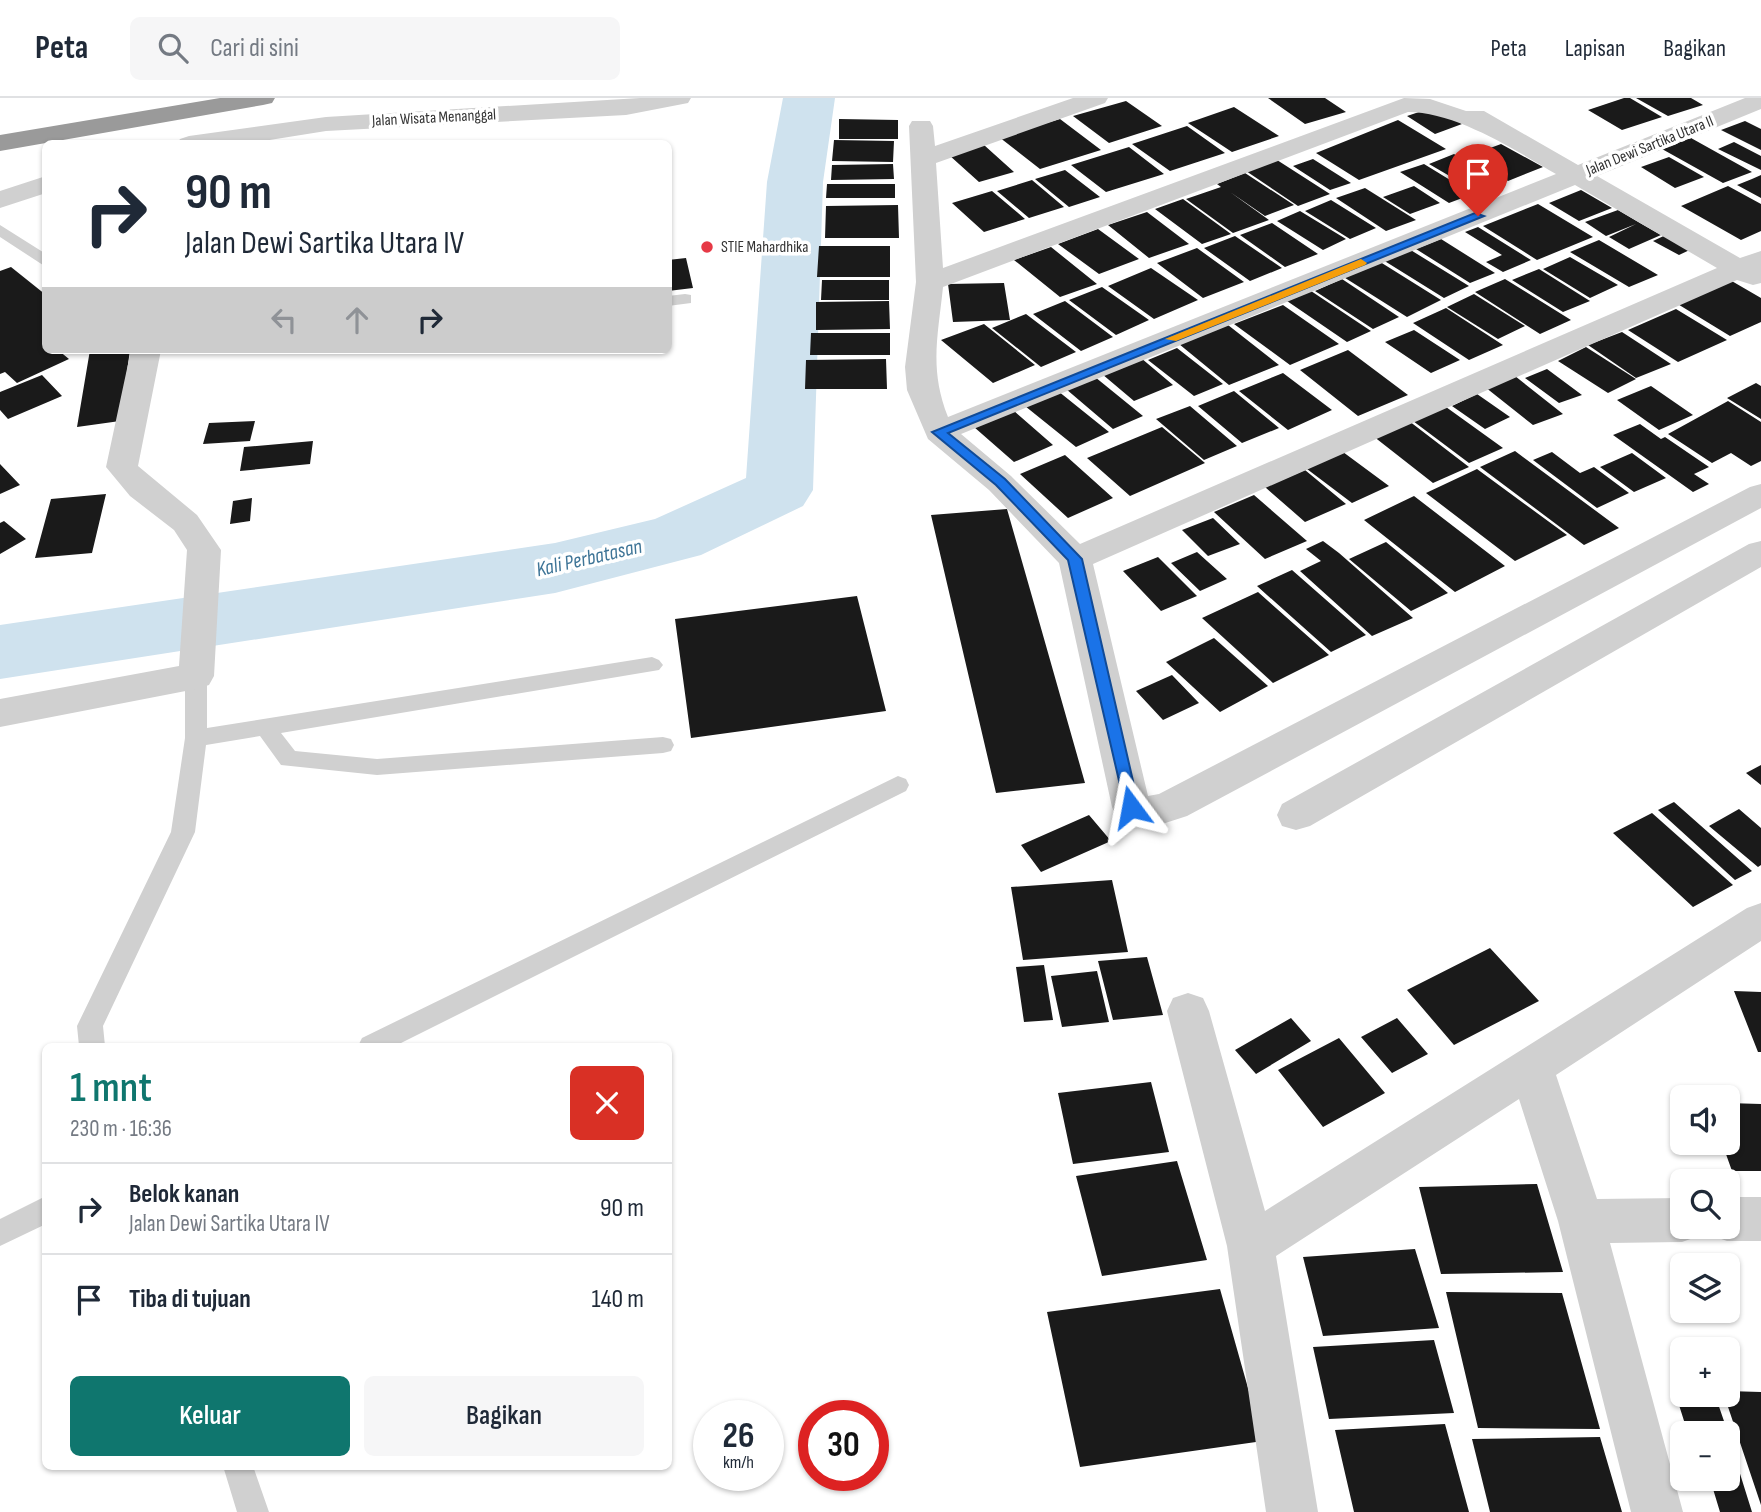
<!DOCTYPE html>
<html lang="id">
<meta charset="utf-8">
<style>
:root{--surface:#fff;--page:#f6f6f7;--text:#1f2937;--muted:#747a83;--line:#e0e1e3;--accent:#0f766e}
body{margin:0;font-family:"Sofia Sans Condensed",sans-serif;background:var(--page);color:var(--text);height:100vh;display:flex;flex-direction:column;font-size:26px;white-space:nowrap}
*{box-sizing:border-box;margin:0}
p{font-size:23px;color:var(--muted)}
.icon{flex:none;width:38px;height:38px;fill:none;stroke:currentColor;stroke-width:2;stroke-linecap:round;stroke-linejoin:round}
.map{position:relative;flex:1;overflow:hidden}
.side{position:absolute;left:42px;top:945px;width:630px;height:427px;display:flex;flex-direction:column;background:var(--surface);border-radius:10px;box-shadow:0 2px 5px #0004}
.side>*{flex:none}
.guide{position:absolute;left:42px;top:42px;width:630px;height:214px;border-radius:10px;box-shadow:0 2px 5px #0004;background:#fff;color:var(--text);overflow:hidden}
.tools{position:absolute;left:1670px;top:987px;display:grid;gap:14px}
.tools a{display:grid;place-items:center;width:70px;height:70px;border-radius:10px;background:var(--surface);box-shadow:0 2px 5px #0004;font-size:35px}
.speed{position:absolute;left:693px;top:1302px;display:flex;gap:14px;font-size:35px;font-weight:700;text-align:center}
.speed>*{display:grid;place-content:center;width:91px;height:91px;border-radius:50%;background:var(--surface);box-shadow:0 2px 5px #0004;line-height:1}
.speed small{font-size:18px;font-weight:400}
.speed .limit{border:10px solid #d22;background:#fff;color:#111}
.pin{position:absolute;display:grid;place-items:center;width:60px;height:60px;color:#fff;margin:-72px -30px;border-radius:50% 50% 50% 0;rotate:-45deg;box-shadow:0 0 7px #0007}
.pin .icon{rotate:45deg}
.me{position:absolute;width:77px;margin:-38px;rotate:347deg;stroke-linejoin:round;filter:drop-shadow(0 0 5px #0008)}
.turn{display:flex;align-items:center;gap:24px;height:147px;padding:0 28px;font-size:32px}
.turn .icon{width:91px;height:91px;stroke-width:2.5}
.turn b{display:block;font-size:49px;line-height:60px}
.lanes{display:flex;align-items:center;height:66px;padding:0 28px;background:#0003;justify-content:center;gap:35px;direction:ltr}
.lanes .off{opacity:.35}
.round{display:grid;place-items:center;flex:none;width:74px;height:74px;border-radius:10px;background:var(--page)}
.headline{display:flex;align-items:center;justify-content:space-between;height:119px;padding:0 28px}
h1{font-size:42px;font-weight:600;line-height:52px;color:var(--accent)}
.action{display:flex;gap:14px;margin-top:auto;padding:14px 28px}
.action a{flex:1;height:80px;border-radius:10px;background:var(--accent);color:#fff;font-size:28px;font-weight:600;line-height:80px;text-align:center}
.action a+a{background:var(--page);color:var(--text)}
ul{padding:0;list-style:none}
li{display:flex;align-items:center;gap:21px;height:91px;padding:0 28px;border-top:2px solid var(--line)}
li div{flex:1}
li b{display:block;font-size:26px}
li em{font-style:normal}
header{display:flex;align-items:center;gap:42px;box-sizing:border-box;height:98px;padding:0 35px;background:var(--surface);border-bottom:2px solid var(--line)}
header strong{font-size:33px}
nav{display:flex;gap:38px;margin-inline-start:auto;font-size:24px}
.search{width:490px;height:63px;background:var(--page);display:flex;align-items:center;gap:18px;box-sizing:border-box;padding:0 24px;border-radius:10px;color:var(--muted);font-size:26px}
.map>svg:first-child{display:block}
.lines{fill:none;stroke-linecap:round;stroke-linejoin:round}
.river{fill:#cfe2ee;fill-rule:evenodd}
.building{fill:#1a1a1a}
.service{fill:#d0d0d0;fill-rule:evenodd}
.minor{fill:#d0d0d0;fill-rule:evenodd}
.tertiary{fill:#d0d0d0;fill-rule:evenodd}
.motorway{fill:#9a9a9a;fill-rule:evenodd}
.route{fill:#1a73e8;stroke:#114b97;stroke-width:2}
.slow{fill:#f59e0b}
.poi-dot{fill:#e63946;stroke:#fff;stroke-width:2.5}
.labels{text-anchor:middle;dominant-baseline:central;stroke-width:7;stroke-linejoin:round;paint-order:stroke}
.far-street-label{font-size:16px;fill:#333;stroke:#fff}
.far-poi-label{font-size:16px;fill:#333;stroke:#fff;text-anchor:start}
.water-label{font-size:21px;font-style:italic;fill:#3f7597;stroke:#fff}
</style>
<header>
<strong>Peta</strong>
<div class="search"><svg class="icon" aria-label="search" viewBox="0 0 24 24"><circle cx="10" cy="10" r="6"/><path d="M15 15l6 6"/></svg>Cari di sini</div>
<nav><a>Peta</a><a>Lapisan</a><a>Bagikan</a></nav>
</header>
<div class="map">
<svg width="1761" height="1414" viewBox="0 0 1761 1414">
<rect width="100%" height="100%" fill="#fff"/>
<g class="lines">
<path class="river" d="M783,0H835L823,84L813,392L803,408L701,457L555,495L0,581V527L555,445L655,421L746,380L767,84Z"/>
</g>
<path class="building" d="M1268,0H1325L1346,14L1305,26Z
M1624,0H1630L1662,19L1622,32L1588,12Z
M1636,0H1691L1703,7L1668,18Z
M1126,3L1162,28L1109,45L1073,18Z
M1234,9L1279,38L1232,54L1188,25Z
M1434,9L1462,26L1435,36L1407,18Z
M839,21L898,22V41H839Z
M1060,21L1101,52L1040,71L999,39Z
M1398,22L1446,51L1359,82L1316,55Z
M1745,23L1761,31V52L1721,32Z
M1187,28L1225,55L1170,73L1132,46Z
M1691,40L1752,74L1723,85L1662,51Z
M834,42L894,43L893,64L832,63Z
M1734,44L1761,58V72L1718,51Z
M1501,46L1543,69L1508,83L1466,59Z
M984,47L1014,74L979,84L949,57Z
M1129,49L1164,76L1106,94L1071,67Z
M1454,56L1502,84L1477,94L1429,66Z
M1669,59L1704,79L1675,90L1641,69Z
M1313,61L1351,85L1330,92L1293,68Z
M1277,62L1330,96L1298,108L1246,73Z
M893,66L894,81L831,82L832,67Z
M1424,66L1473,96L1449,105L1400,74Z
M1065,72L1100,99L1069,109L1035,81Z
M1245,75L1294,107L1265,118L1230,94L1269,122L1233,135L1186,101L1221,89L1217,86Z
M1761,77V100L1737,87L1752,81Z
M1032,82L1064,109L1029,120L997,93Z
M827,86H895V100H826Z
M1414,88L1440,105L1410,116L1383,99Z
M1728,88L1761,106V133L1741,142L1681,108Z
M1365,90L1416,122L1386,133L1336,100Z
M1581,92L1612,110L1579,123L1549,105Z
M992,93L1025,121L984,134L952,105Z
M1183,101L1231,136L1202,146L1155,111Z
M1331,102L1376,130L1350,141L1305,113Z
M1538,106L1593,139L1537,162L1483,128Z
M898,107L899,140H825L826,108Z
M1618,112L1640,125L1661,137L1629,151L1609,139L1636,126L1606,138L1585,124Z
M1300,113L1346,141L1323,152L1277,123Z
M1147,114L1189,146L1149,160L1108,127Z
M1272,125L1318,156L1285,169L1240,137Z
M1478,129L1531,162L1503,174L1486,164L1502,157L1465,134Z
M1098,131L1139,161L1099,176L1058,146Z
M1670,135L1696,149L1679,157L1653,143Z
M1235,138L1282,170L1250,183L1204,150Z
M1441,141L1495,175L1470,185L1416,151Z
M1599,142L1658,177L1629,189L1570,154Z
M819,148H890V179H817Z
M1051,149L1097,186L1060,199L1014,162Z
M1197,150L1244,184L1203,200L1157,165Z
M1409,151L1469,188L1444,200L1383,162Z
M1570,159L1618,187L1590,200L1543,171Z
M686,160L693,190L668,193V162Z
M1377,162L1441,202L1407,219L1342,178Z
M11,169L46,197V252H58L69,261L17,285L5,274L0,276V173Z
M1151,170L1198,202L1154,221L1108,188Z
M1539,171L1590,203L1563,214L1512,182Z
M1342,181L1399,219L1373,231L1315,193Z
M1505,181L1571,222L1540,236L1475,194Z
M822,182H889V202H821Z
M1730,182L1761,200V224L1730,238L1676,205Z
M1004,185L1010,222L953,224L948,186Z
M1102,189L1149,222L1116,237L1069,202Z
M1311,193L1371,233L1347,244L1287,203Z
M1474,196L1525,228L1498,241L1447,209Z
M889,203L890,231L816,232V204Z
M1065,203L1113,239L1081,253L1033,216Z
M1283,207L1339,246L1290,267L1234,226Z
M1446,210L1503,247L1469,262L1413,225Z
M1676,211L1727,242L1678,264L1628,232Z
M1026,216L1076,254L1041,269L992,230Z
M984,226L1035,267L993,285L941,242Z
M1228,227L1279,267L1229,287L1179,246Z
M1414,232L1460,262L1431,275L1385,244Z
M1622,234L1671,266L1636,280L1588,247Z
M811,235H890V257H810Z
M1586,249L1636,281L1608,295L1558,263Z
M1177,250L1223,286L1194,298L1148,262Z
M90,252H130L120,323L77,329Z
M1348,252L1408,297L1358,318L1300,272Z
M1141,260L1173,287L1134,303L1102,276Z
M886,261L887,291H805L806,262Z
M1547,271L1582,297L1559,305L1525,280Z
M1283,275L1332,312L1288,332L1239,293Z
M42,277L62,298L8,321L0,312V294Z
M1515,278L1563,316L1533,327L1485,289Z
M1095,279L1143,318L1113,331L1066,291Z
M1756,285L1761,288V321L1727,300Z
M1651,288L1693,317L1659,332L1617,302Z
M1053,289L1109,334L1076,349L1020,304Z
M1234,293L1279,330L1242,345L1198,308Z
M1477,296L1510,319L1485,331L1452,308Z
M1728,303L1761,324V363L1751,368L1731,355L1712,365L1668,336Z
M1190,308L1237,348L1204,362L1156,321Z
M1446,309L1503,350L1469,365L1413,323Z
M1013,312L1053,347L1014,364L974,329Z
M255,323L250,343L203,346L209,325Z
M1409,323L1469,369L1433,385L1373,338Z
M1640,326L1661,341L1665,339L1709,369L1694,376L1709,386L1693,394L1613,337Z
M1162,329L1205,365L1130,398L1087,360Z
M313,343L310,366L240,373L244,349Z
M1515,353L1619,430L1584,447L1480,369Z
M1343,354L1389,388L1352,405L1307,371Z
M1552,354L1580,375L1594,369L1629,395L1597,410L1533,362Z
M1632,355L1666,380L1634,394L1600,369Z
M1065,357L1113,400L1068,420L1020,376Z
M0,366L20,387L0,396Z
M1477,371L1567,437L1515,463L1426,395Z
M1305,372L1346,406L1305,424L1265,389Z
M106,396L92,455L35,460L51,401Z
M1254,397L1307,443L1265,461L1214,414Z
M1414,398L1505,468L1455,494L1364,422Z
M252,400L250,423L230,426L233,403Z
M1007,411L1035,509L1085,685L996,695L931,417Z
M1213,420L1240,446L1208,458L1182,432Z
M4,423L26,441L0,456V425Z
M1323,443L1339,455L1413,520L1372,538L1300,473L1321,463L1306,451Z
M1386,444L1448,495L1411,513L1349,461Z
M1197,454L1227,481L1200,493L1171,465Z
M1158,459L1197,498L1161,513L1123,473Z
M1292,472L1366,537L1331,554L1257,488Z
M1258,494L1329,557L1273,585L1202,520Z
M857,498L886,613L691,640L675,521Z
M1214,540L1268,588L1220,614L1166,564Z
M1172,577L1199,605L1163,622L1136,593Z
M1761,667V687L1746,675Z
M1674,704L1752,773L1735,782L1658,712Z
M1739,711L1761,730V767L1758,769L1709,728Z
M1652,715L1733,787L1693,809L1613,735Z
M1089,717L1111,743L1041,774L1021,747Z
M1112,782L1128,854L1023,862L1011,789Z
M1490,850L1539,903L1454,947L1407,892Z
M1147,859L1163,917L1113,922L1098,863Z
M1044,867L1053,922L1024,924L1016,869Z
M1097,873L1109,924L1062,929L1051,878Z
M1734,893L1761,894V954H1758Z
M1291,920L1311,943L1256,976L1235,952Z
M1397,920L1428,956L1392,975L1361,939Z
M1339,940L1385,995L1323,1029L1278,972Z
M1151,984L1169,1054L1073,1066L1058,995Z
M1727,1005L1761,1006V1073H1732L1722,1045H1727Z
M1177,1063L1207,1162L1102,1178L1076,1078Z
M1537,1086L1563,1174L1441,1176L1419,1089Z
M1415,1151L1439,1230L1323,1238L1303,1159Z
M1220,1191L1263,1343L1080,1369L1047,1214Z
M1446,1194L1562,1195L1600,1331L1478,1330Z
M1434,1242L1454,1315L1329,1321L1313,1249Z
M1673,1288H1682V1297H1715L1725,1326H1685Z
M1727,1293L1761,1294V1407L1724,1297H1727Z
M1445,1326L1469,1414H1354L1335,1332Z
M1600,1339L1622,1414H1490L1472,1341Z
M1727,1347H1731L1752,1414H1720L1710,1381H1727Z"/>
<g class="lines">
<path class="service" d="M0,127L46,156V169L0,139Z
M685,196L691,197V205L668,208V198Z
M652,559L659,562L663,567L659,572L281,635L295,653L377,661L663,639L671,641L674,647L671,653L663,655L377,677L281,667L260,638L206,647L195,734L103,928L105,948H79L77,928L171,734L185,640V578L188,573H204L207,578V630Z
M898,678L906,681L909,687L906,693L395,948H358L362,940Z
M46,1098V1126L0,1148V1121Z
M223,1368H253L269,1414H237Z"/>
<path class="minor" d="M1073,0H1108L1105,5L936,65L943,170L1404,0L1430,1L1466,13H1484L1578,67L1745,0H1761V11L1597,78L1740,160L1761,153V185L1753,187L1737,182L1093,466L1148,698L1159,696L1750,389L1761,386V410L1187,718L1153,729L1117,720L1112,709L1059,465L989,392L928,341L907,292L905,269L916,184L909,28L912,23H930L933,28L935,48ZM1408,14C1456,14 1515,52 1556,76L948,319C929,271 938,238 943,189ZM1575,87L1717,170L1080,446L1011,378L961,336Z
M131,252H161L138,368L197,417L221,452L214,578L209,587L196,591L0,629V601L179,568L187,452L174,432L130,398L106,369Z
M1761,443V469L1310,728L1296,732L1282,728L1277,717L1282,706L1749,446Z
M1761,805V843L1556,977L1597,1101L1682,1100V1129H1702L1699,1138L1682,1144L1610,1145L1683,1414H1631L1558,1123L1519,1001L1276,1158L1318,1414H1266L1227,1148L1167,913L1173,900L1188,895L1203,900L1209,913L1265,1113L1747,810Z
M1727,1099H1761V1143H1727L1710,1137L1707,1129H1727Z"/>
<path class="tertiary" d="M640,0H691L688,5L626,17L326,33L244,46H177L180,41L189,38L326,19Z
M46,78V95L0,110V93Z"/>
<path class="motorway" d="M220,0H275L272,5L263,7L0,53V37Z"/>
</g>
<path class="route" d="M1475,115L1484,118L948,335L1005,381L1082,461L1139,709L1137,713H1126L1068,462L996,387L932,334Z"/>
<path class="slow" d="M1361,161L1367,165L1365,167L1176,243L1165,241Z"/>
<circle class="poi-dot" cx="707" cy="149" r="7"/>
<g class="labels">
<g class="far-street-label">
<text transform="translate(434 20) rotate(-3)">Jalan Wisata Menanggal</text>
<text transform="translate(1650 48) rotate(-22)">Jalan Dewi Sartika Utara II</text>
</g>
<g class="far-poi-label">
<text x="721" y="149">STIE Mahardhika</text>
</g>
<g class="water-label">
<text transform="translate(589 460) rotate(-13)">Kali Perbatasan</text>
</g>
</g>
</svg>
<div class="tools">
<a><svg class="icon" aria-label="sound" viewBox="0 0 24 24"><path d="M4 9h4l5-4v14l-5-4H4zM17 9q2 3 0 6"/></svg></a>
<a><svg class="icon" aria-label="search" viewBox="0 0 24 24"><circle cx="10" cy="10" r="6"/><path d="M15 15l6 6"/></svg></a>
<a><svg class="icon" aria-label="layers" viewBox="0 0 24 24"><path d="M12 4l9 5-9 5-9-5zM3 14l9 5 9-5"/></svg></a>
<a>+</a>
<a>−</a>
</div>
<div class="speed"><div>26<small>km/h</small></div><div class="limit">30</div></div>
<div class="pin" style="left:1478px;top:118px;background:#d93025"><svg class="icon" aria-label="arrive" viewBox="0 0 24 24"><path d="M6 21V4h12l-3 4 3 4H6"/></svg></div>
<svg class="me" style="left:1131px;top:709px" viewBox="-20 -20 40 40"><path d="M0-17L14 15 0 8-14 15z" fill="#1a73e8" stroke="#fff" stroke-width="4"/></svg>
<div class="guide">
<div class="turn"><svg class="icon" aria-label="right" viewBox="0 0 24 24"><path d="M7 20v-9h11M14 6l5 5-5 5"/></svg><div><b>90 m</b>Jalan Dewi Sartika Utara IV</div></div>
<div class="lanes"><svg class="icon off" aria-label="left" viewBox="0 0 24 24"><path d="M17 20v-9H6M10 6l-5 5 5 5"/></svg><svg class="icon off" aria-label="ahead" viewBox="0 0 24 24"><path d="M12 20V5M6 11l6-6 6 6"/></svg><svg class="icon" aria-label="right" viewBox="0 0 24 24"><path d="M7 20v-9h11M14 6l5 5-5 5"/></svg></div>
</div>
<section class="side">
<div class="headline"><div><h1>1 mnt</h1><p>230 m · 16:36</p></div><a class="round" style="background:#d93025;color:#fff"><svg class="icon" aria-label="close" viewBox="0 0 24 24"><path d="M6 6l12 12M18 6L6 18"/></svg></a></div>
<ul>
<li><svg class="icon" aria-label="right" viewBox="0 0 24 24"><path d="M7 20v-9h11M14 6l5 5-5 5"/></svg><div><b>Belok kanan</b><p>Jalan Dewi Sartika Utara IV</p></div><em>90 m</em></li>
<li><svg class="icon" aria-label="arrive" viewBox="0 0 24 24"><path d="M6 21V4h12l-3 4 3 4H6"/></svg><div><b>Tiba di tujuan</b></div><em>140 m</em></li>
</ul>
<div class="action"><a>Keluar</a><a>Bagikan</a></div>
</section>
</div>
